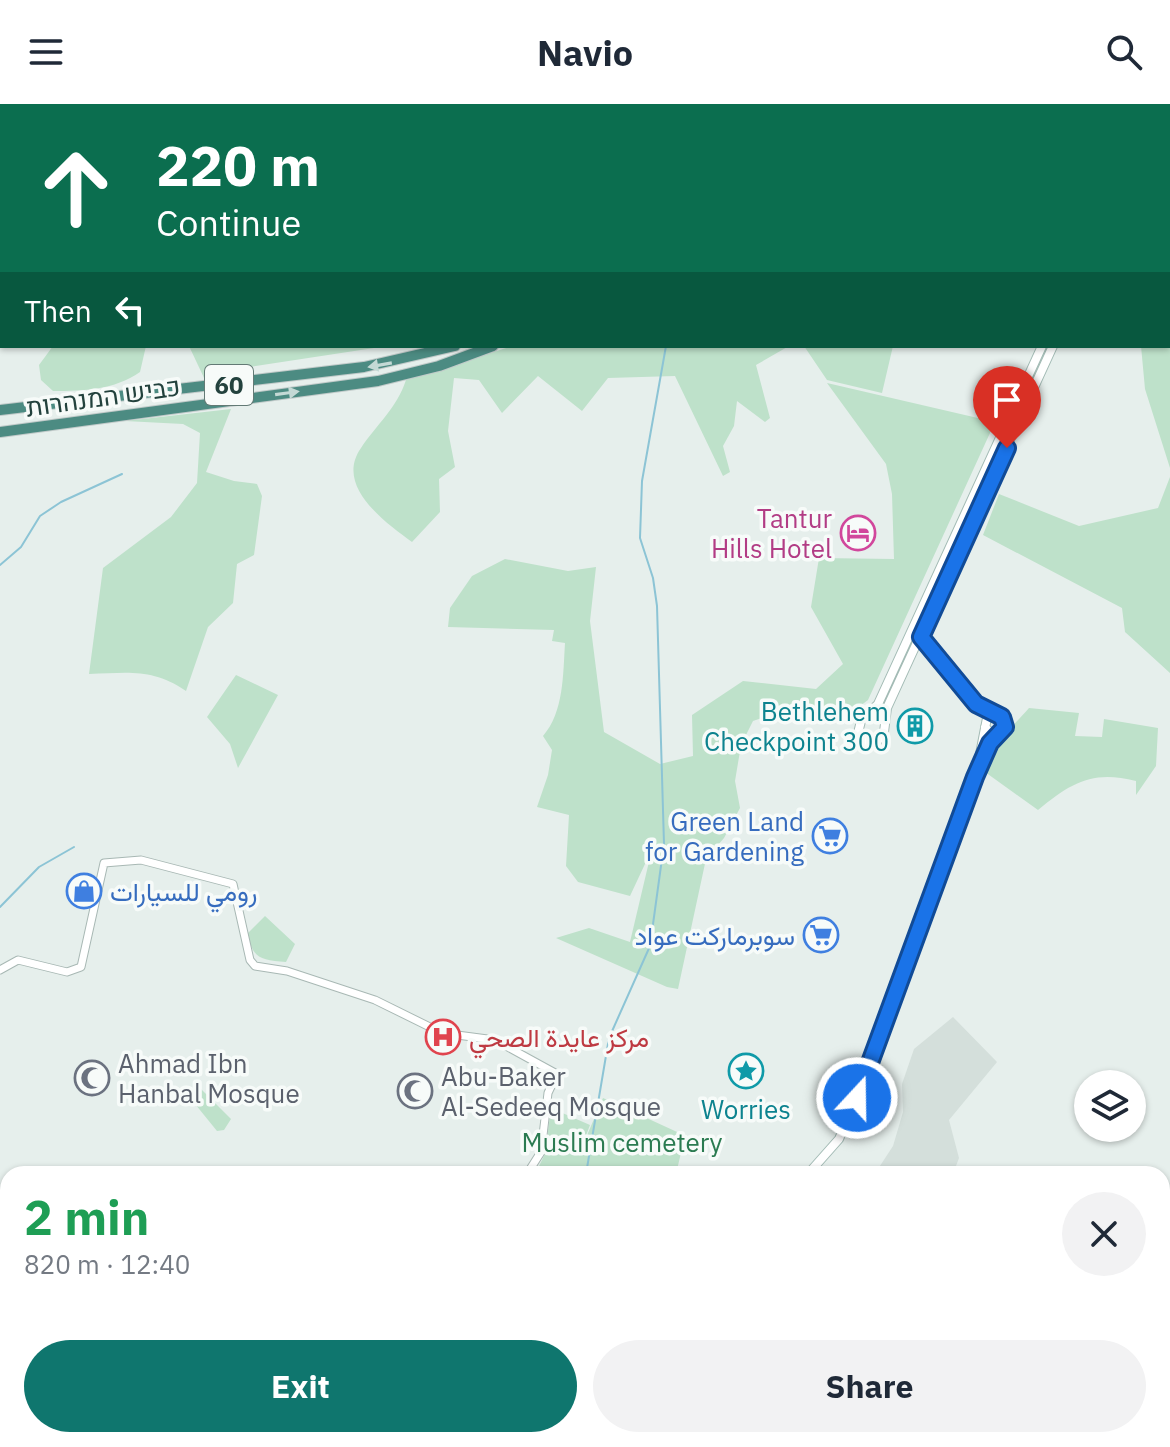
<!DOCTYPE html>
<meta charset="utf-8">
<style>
:root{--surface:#fff;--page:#f2f2f3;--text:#1f2937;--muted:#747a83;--accent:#0f766e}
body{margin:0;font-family:"IBM Plex Sans",Vazirmatn,Heebo,sans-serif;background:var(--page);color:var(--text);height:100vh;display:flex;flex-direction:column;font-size:30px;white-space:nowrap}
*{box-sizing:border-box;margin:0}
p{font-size:26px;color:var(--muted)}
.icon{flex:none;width:44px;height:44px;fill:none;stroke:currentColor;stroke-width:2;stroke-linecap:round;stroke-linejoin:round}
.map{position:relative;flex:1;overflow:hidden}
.panel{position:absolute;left:0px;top:1062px;width:1170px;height:282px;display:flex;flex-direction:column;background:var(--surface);border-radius:24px 24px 0 0;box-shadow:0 2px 6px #0004}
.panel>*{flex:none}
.guide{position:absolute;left:0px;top:0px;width:1170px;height:244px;box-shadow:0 2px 6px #0004;background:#0b6e4f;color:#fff;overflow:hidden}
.buttons{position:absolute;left:1074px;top:966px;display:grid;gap:16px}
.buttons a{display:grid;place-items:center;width:72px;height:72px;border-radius:50%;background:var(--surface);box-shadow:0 2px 6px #0004;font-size:40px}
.pin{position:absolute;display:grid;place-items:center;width:68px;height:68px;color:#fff;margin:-82px -34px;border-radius:50% 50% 50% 0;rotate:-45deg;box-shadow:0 0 8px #0007}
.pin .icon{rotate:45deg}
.me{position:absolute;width:88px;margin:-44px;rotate:21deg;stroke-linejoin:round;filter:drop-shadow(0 0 6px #0008)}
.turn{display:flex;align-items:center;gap:28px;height:168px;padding:0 24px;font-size:36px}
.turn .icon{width:104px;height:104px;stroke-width:2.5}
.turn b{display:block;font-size:56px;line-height:68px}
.then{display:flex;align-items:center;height:76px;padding:0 24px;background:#0003;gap:16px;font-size:30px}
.round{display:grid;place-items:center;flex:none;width:84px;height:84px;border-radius:42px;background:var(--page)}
.overview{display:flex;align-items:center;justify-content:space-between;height:136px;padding:0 24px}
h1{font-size:48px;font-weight:700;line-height:60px;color:#1e9e55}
.button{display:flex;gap:16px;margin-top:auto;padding:16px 24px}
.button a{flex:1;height:92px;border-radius:48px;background:var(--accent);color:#fff;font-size:32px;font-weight:700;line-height:92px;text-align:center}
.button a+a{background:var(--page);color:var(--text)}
header{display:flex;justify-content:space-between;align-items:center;height:104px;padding:0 24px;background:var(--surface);font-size:36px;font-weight:700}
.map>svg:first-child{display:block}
.built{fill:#d4dfdb}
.green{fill:#bee1ca}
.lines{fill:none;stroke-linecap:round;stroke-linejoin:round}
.stream{stroke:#8cc4d5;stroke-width:2}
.tertiary-casing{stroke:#a8b8b4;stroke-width:9}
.secondary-casing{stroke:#a3bbb5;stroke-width:10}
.trunk-casing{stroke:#c1cac9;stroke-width:12}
.motorway-casing{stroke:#c1cac9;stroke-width:13}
.tertiary{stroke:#fff;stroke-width:7}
.secondary{stroke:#fff;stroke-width:8}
.trunk{stroke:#4c8b82;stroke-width:10}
.motorway{stroke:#2e7068;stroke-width:11}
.oneway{fill:#c4d9d5}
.route-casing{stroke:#114b97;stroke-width:20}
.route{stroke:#1a73e8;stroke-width:14}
.labels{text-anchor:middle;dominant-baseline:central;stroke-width:7;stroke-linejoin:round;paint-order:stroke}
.shield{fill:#f7fbf9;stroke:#637a75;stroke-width:2}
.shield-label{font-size:24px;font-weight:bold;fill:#23423d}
.street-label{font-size:26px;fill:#23423d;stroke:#f7fbf9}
.hotel-label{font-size:26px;fill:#b23c85;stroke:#f7fbf9;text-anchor:end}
.culture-label{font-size:26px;fill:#0d838f;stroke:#f7fbf9;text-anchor:end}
.shop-label{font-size:26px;fill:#366cbe;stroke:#f7fbf9;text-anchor:end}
.health-label{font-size:26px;fill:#be3a42;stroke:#f7fbf9;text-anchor:start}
.worship-label{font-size:26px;fill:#5b616d;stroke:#f7fbf9;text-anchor:start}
.park-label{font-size:26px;fill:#2b7b51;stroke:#f7fbf9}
</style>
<header><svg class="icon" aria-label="menu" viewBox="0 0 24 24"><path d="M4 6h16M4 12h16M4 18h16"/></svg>Navio<svg class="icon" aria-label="search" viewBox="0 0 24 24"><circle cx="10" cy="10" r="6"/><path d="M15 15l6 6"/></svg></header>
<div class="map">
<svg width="1170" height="1343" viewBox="0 0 1170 1343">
<rect width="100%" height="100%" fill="#e6efec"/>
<path class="built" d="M953,913L997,958L949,1016L959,1054L953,1070H885L878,1065L893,1042L903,1008L902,980L914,945Z"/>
<path class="green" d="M1170,94V364L1145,285L1141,242H1168Z
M53,242H146L140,268C114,286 84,287 53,287L41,276L39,261Z
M189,242H424L374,244L243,264L205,276Z
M512,242H789L756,261L770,314L765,318L737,297L734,322L723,342L730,368L723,372L675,272L608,274L582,307L538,272L502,309L479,276L454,274L448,327L455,363L439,375L440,408L412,438C386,419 334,382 361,344C377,320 397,304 406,276Z
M804,242H893L882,289L827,276Z
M827,279L995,318L868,596L852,608H780L753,617L741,641L735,677L740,704L724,734L706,755L678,885L667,883L556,834L589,824L630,838L652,745L630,792L578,778L566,762L569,711L537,703L548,671L552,646L543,632C564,608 563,570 565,539L552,537L554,526L448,523L450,504L472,472L505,455L568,467L596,463L590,517L604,628L660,660L693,652L692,611L743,577L816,585L843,560L811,503L819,454L894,455L892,390L886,360Z
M231,305L206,368L234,377L257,380L262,392L254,451L237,460L233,499L208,523L186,587C152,564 129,569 89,570L103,464L171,413L197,379L200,329L183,320L125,317Z
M1170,373V569L1125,528L1122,504L983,431L999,390L1079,422L1158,404Z
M236,571L278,591L238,664L230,640L207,613Z
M1029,604L1079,609L1075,632L1102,633L1104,615L1158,624L1156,662L1136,691V677C1093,666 1072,678 1038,706L985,668C995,636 1007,629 1029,604Z
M265,812L295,840L286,858C261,856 252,855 248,829Z
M201,985L231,1015L224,1026L217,1027L191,995Z
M603,994L688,1033L684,1036L676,1070H535L545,1050L551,1004L590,1021L579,1050Z"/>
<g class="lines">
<path class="stream" d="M0,461L21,443L40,412L61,398L122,370
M0,803L39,763L74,743
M586,1070L609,934L650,842L664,740L657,502L653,474L640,434L642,377L666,242"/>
<g class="tertiary-casing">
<path id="tertiary" d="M107,0V2
M0,146H2
M0,155H2
M0,866L18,856L67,868L81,863L104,759L141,756L233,780L250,856L255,862L287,867L375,896L442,929L495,936L557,970L548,989L541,1048L527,1070
M383,1336L399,1343
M658,1336L659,1343
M339,1343L349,1336"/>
</g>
<g class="secondary-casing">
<path id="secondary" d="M1113,2L1114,0
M1126,2L1127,0
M1042,242L878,600L861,617L858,629L865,638H877L884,628L887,604L1053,242
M916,532L973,597L993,610
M950,572L975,605
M980,650L987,614L996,610L1004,616L1005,623L998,630H992L985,623
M808,1070L839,1035L857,994L975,673L988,642L998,630
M559,1343L563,1336"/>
</g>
<g class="trunk-casing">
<path id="trunk" d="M758,2L760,0
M811,2L813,0
M0,306L364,263L455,242
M0,328L378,277L439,262L493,242"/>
</g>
<g class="motorway-casing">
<path id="motorway" d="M777,2L778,0
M792,2L794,0"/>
</g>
<use href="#tertiary" class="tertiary"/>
<use href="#secondary" class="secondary"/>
<use href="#trunk" class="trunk"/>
<use href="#motorway" class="motorway"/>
</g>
<defs><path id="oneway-solid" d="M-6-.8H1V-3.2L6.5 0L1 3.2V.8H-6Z" transform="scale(2)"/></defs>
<g class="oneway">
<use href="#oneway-solid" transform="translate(380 261) rotate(170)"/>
<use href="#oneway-solid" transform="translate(287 289) rotate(-8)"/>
</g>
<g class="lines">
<g class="route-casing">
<path id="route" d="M857,994L975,673L990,639L1005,623L1002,613L976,600L921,533L1007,344"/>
</g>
<use href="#route" class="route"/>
</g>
<defs>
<g id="hotel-ring" transform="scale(1.8)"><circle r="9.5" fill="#f7fbf9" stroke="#d1479c" stroke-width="1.5"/><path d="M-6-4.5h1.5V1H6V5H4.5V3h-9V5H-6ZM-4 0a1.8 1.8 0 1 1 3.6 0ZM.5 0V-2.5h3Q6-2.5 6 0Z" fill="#d1479c"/></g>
<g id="building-ring" transform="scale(1.8)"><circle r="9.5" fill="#f7fbf9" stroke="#0f9aa8" stroke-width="1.5"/><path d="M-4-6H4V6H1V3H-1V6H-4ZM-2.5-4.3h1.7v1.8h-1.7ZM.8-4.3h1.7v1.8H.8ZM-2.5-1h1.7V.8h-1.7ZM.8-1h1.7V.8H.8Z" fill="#0f9aa8"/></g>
<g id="supermarket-ring" transform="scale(1.8)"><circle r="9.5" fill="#f7fbf9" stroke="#3f7fe0" stroke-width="1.5"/><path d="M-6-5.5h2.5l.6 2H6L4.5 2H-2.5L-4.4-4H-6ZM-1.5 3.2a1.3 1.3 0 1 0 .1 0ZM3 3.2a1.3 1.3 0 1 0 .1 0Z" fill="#3f7fe0"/></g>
<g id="shop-ring" transform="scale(1.8)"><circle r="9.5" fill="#f7fbf9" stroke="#3f7fe0" stroke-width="1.5"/><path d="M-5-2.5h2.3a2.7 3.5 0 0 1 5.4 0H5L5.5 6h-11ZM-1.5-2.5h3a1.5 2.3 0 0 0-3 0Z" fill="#3f7fe0"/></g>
<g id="hospital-ring" transform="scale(1.8)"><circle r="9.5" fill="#f7fbf9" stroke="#e0444e" stroke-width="1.5"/><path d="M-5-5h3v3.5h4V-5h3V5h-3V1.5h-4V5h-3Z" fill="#e0444e"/></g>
<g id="sight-ring" transform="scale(1.8)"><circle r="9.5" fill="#f7fbf9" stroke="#0f9aa8" stroke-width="1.5"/><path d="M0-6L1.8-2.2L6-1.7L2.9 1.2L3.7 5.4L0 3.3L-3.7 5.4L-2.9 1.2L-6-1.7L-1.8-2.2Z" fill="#0f9aa8"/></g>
<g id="mosque-ring" transform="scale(1.8)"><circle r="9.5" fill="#f7fbf9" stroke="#6b7280" stroke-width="1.5"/><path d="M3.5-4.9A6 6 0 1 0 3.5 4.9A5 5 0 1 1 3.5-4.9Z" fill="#6b7280"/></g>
</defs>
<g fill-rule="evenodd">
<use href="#hotel-ring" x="858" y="429"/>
<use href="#building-ring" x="915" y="622"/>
<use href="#supermarket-ring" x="830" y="732"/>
<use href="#shop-ring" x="84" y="787"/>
<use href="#supermarket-ring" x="821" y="831"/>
<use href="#hospital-ring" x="443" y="933"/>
<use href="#sight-ring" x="746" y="967"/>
<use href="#mosque-ring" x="92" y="974"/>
<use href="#mosque-ring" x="415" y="987"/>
</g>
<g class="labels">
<rect class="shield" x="205" y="261" width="48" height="40" rx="6"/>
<g class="shield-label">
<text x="229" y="281">60</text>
</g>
<g class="street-label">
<text transform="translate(103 292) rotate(-8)">כביש המנהרות</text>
</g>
<g class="hotel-label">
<text x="832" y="414">Tantur<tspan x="832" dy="30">Hills Hotel</tspan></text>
</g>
<g class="culture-label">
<text x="889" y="607">Bethlehem<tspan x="889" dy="30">Checkpoint 300</tspan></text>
<text x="746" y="1005" text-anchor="middle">Worries</text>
</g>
<g class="shop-label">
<text x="804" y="717">Green Land<tspan x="804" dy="30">for Gardening</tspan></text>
<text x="110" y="787" text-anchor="start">رومي للسيارات</text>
<text x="795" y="831">سوبرماركت عواد</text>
</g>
<g class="health-label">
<text x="469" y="933">مركز عايدة الصحي</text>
</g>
<g class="worship-label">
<text x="118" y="959">Ahmad Ibn<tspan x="118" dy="30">Hanbal Mosque</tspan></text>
<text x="441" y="972">Abu-Baker<tspan x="441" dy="30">Al-Sedeeq Mosque</tspan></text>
</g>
<g class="park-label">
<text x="622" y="1038">Muslim cemetery</text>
</g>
</g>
</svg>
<div class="buttons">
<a><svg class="icon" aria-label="layers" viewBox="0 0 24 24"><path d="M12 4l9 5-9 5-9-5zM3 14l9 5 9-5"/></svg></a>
</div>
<div class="pin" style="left:1007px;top:344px;background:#d93025"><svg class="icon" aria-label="arrive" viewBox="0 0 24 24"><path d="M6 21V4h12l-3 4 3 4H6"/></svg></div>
<svg class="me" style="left:857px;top:994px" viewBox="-20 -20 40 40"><circle r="17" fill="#1a73e8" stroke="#fff" stroke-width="3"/><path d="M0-11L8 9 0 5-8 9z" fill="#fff"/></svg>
<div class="guide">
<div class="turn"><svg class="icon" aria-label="ahead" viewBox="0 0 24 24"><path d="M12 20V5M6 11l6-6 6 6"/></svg><div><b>220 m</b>Continue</div></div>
<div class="then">Then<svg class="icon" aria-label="left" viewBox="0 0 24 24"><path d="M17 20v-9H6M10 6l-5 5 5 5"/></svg></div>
</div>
<section class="panel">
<div class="overview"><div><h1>2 min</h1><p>820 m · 12:40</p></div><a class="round"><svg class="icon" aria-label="close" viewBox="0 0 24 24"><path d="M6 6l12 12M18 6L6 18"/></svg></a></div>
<div class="button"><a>Exit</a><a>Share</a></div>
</section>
</div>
